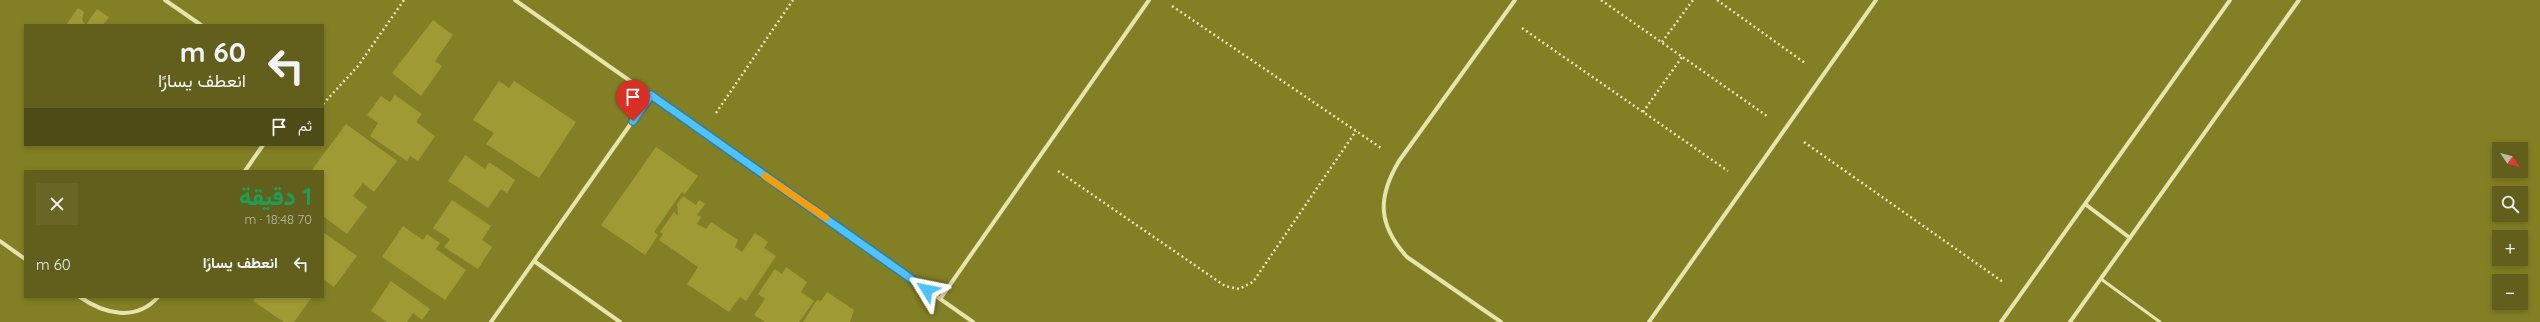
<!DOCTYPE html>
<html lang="ar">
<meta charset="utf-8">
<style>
:root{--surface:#625f1c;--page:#686525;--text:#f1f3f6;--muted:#bbbba3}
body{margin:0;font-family:Quicksand,Vazirmatn,sans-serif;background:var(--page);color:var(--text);direction:rtl;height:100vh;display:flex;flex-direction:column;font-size:15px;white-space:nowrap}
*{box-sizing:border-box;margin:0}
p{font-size:13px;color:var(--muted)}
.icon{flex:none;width:22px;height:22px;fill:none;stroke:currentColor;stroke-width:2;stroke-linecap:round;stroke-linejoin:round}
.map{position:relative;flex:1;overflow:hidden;direction:ltr}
.details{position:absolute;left:24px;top:170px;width:300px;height:128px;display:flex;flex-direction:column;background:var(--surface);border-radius:0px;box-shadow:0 2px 6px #0003;direction:rtl}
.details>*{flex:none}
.hud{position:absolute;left:24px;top:24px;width:300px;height:122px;border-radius:0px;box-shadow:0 2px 6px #0003;direction:rtl;background:#625f1c;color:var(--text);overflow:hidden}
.needle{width:26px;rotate:125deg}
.controls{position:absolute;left:2492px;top:142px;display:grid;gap:8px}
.controls a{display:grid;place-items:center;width:36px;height:36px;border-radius:0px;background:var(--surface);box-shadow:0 2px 6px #0003;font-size:20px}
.pin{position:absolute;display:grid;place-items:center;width:34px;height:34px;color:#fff;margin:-41px -17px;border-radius:50% 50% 50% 0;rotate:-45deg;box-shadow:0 0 4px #0007}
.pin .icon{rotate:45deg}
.me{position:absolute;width:44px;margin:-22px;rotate:305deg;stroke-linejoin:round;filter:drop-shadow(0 0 3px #0008)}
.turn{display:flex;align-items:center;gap:14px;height:84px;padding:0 12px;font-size:18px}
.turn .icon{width:52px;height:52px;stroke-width:2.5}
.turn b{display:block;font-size:28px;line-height:34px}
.then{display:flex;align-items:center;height:38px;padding:0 12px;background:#0003;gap:8px;font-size:15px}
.round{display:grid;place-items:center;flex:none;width:42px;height:42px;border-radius:0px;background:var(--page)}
.head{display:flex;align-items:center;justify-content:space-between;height:68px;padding:0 12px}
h1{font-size:24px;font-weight:800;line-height:30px;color:#1e9e55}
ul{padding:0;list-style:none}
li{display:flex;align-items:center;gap:12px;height:52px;padding:0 12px}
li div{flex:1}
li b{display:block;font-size:15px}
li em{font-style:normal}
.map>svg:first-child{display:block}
.building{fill:#a09a35}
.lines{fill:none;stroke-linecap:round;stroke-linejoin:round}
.path{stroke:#e7e4ad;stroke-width:2.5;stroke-dasharray:2 3;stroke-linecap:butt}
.lane{stroke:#e7e4ad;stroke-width:3}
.street{stroke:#e7e4ad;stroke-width:4}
.route-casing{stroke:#337fa1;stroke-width:10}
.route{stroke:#4fc3f7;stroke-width:7}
.slow{stroke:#f59e0b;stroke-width:7}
</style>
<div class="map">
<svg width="2540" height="322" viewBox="0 0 2540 322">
<rect width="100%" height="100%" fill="#837f25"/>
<path class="building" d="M78,8L84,12L82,19L85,25H66Z
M97,9L109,17L103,25H86Z
M433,20L453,35L435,61L442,66L421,96L392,73Z
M499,81L509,88L514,81L576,122L539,178L486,144L494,133L473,120Z
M395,95L422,114L416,122L435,136L418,161L410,156L407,161L370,136L378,123L367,115L381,96L390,102Z
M346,124L397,161L374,192L363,183L353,196L367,207L347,234L323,216V171H311Z
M656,147L698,176L685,194L682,192L654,232L658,235L645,255L601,225Z
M465,155L485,169L489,162L515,180L507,193L501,189L488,208L448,181Z
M683,196L696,205L699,200L705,204L697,215L701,217L697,224L706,229L711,222L738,240L735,247L742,252L755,233L768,242L764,248L776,256L746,301L740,297L729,312L687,284L698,267L659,240L663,234L660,232L674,212L678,216L677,204Z
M452,200L491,226L482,240L492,247L478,269L444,247L450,239L433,228Z
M403,226L423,240L427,234L440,243L436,249L466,270L445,300L382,257Z
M323,232L357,256L334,287L323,279Z
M786,267L807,282L801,292L814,301L799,322H765L754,315L765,299L758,294L775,269L782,274Z
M391,281L430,309L422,320L413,313L407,322H387L371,311Z
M827,292L854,310L850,322H803L817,300L821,301Z
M256,297H312L294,322H284L253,301Z"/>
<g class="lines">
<path class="path" d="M1601,0L1767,116
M1717,0L1805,63
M1172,6L1381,148
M1522,28L1728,171
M1662,42L1693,0
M323,104L358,66L404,0
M1643,112L1682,57
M716,113L793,0
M1804,142L2003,282
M1058,171L1225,286L1239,289L1253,282L1356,131"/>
<path class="lane" d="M2101,279L2160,322"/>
<path class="street" d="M165,0L201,25
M515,0L973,322
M245,171L263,145
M2085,204L2130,238
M0,241L25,259
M534,261L620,322
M80,297C104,314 136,322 158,297
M940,299L1149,0
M491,322L651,95
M1501,322L1407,257C1378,225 1377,198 1399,161L1515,0
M1649,322L1876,0
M2001,322L2230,0
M2070,322L2299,0"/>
</g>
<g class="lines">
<g class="route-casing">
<path id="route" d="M633,121L651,95L927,290"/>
</g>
<use href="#route" class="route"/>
<path class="slow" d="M765,176L826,218"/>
</g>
</svg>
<div class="controls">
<a><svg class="needle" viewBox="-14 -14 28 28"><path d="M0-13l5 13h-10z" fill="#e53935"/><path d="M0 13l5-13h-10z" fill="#bbbba3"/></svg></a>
<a><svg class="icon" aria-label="search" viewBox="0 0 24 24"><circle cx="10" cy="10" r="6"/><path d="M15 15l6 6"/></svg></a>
<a>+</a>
<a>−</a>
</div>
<div class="pin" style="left:633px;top:121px;background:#d93025"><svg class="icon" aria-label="arrive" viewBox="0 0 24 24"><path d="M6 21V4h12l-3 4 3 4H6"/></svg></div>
<svg class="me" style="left:927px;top:290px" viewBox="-20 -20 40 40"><path d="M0-17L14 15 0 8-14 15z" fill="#4fc3f7" stroke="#fff" stroke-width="4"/></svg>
<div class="hud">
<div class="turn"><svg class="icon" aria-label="left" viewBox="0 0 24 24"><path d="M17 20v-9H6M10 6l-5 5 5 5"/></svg><div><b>60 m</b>انعطف يسارًا</div></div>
<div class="then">ثم<svg class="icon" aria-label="arrive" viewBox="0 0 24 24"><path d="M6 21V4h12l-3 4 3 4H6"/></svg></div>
</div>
<section class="details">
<div class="head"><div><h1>1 دقيقة</h1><p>70 m · 18:48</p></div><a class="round"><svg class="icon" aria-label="close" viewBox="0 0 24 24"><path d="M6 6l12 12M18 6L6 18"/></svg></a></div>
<ul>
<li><svg class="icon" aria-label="left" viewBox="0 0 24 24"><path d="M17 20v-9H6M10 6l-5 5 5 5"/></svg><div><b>انعطف يسارًا</b></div><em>60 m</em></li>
</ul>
</section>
</div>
